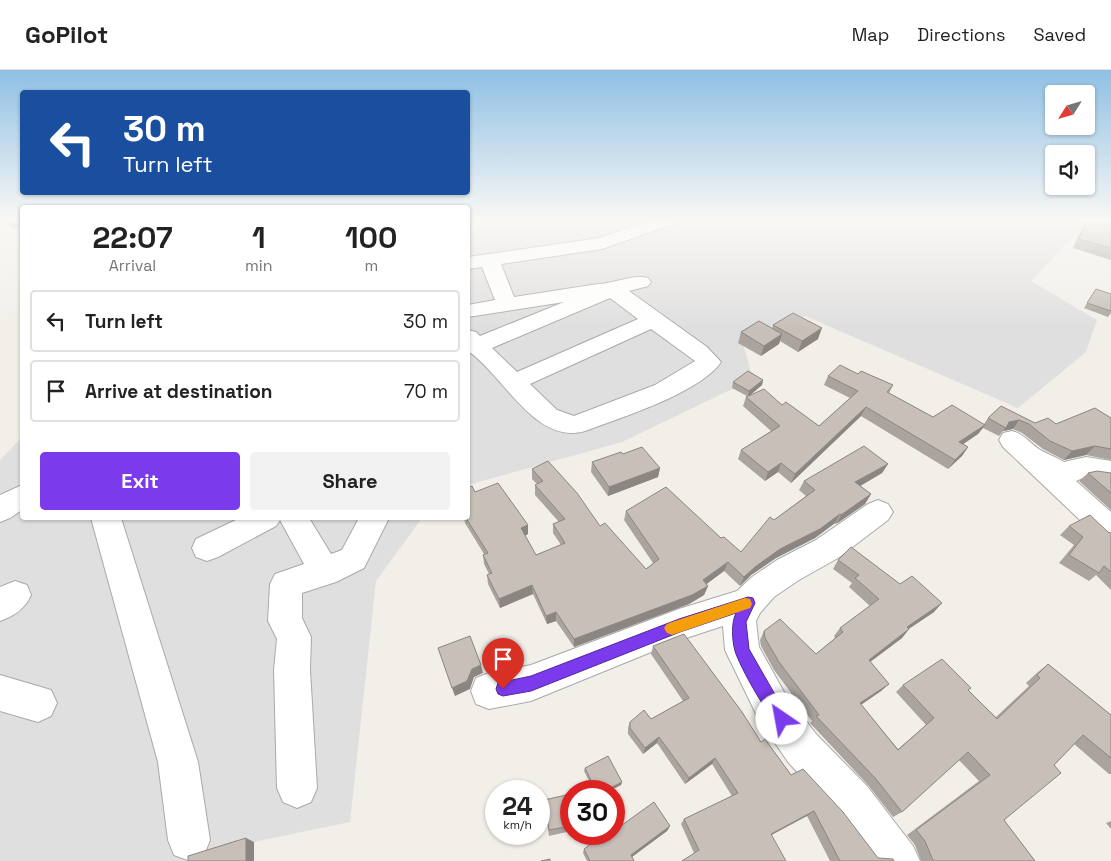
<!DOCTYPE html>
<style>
:root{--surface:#fff;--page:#f2f2f2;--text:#222;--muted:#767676;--line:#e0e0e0;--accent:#7c3aed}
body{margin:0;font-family:"Space Grotesk",sans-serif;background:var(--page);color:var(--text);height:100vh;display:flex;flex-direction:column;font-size:19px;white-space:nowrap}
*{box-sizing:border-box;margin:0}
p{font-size:16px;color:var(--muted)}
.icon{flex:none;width:28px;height:28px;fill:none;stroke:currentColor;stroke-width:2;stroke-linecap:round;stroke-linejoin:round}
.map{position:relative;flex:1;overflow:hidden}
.details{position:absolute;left:20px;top:135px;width:450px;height:315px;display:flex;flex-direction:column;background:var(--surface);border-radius:5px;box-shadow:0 1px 4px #0004}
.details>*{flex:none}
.guide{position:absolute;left:20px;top:20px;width:450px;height:105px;border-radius:5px;box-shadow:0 1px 4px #0004;background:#1a4fa0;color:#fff;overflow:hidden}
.needle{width:32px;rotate:233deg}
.tools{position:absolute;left:1045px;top:15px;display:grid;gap:10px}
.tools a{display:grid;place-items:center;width:50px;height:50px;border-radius:5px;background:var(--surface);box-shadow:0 1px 4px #0004;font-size:25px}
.speed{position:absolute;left:485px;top:710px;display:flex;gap:10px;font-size:25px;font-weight:700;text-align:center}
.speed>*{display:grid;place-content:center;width:65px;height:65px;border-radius:50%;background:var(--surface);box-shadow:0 1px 4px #0004;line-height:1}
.speed small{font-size:12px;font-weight:400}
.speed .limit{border:8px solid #d22;background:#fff;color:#111}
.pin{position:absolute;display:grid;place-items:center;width:42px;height:42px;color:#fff;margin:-51px -21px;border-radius:50% 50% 50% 0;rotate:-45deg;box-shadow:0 0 5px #0007}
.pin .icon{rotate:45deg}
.me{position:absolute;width:55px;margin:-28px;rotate:327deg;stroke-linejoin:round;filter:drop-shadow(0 0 4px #0008)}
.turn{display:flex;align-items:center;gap:18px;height:105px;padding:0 20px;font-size:22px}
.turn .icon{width:65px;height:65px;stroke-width:2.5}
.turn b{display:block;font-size:35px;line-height:42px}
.eta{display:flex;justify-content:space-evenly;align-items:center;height:85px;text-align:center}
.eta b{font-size:30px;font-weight:700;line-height:35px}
.cta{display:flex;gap:10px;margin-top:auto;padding:10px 20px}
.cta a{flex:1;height:58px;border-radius:5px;background:var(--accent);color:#fff;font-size:20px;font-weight:700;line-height:58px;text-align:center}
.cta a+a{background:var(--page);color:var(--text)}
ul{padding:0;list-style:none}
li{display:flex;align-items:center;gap:15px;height:62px;margin:0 10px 8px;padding:0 10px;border:2px solid var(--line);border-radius:5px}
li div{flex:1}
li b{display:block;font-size:19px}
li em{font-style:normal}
header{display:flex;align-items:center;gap:30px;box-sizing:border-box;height:70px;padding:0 25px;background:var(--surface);border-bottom:1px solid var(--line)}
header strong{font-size:24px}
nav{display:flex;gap:28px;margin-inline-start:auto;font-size:18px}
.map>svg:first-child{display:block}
.residential{fill:#e0dfdf}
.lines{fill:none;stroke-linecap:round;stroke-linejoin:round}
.minor-casing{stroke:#a9a9a9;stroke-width:2}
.minor{fill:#fff;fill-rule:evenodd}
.wall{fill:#aba49e}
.shaded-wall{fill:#8b8681}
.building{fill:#c7bfb8;stroke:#8b8681}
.route{fill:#7c3aed;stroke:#51269a}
.slow{fill:#f59e0b}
</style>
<header>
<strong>GoPilot</strong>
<nav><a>Map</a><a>Directions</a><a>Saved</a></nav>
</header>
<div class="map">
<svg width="1111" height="791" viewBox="0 0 1111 791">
<rect width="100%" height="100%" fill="#f2efe9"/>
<path class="residential" d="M520,149H1090L1031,211L1097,250L1086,282L1018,338L805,246L743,274L753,309L622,372L468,415V162Z
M22,367V448H422L376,511L350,752L216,780L200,791H0V390Z"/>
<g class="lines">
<g class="minor-casing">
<path id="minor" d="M654,149H679L676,153L602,179L501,194L514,227L598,214C614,214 632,204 648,208L651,212L648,216L629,221L707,277L721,292C700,323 620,348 585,361C535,376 503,304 468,281V260L476,262L480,266L564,232L468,247V235L495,230L482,197L468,199V187L599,168ZM610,228L638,249L517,302L492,278ZM651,259L695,291L655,315L574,346L557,340L530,314Z
M1012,361C1025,364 1031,375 1042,381C1050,385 1056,387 1064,392L1086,387L1111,391V412C1099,409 1087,404 1076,411L1111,442V472L1100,469L1003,377L999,370L1003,363Z
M22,415V440L10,448L0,452V425Z
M878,430L888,434L893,442L888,450L838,488L799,510L774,527L760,543L756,551L759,577L784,622L816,664L867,716L913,776L920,791H871L837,746L788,692L758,648L725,580L723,556L683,569L531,631L489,639L476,634L471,621L476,608L489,603L531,595L679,539L737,521L752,507L777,490L816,470L868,434Z
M91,448H121L198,692L210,770L204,785L190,791L174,785L168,770L158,692Z
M240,448H309L331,484L342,480L359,448H389L364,498L336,512L302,523V548L311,567L310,600L317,718L311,732L297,738L283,732L277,718L274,600L277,569L268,551L270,514L275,504L304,494L280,450L276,456L218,487L207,491L196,487L192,478L196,469Z
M15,511L27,515L31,525C25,539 14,546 0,551V517Z
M0,605L51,620L57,633L51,646L38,652L0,641Z"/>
</g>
<use href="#minor" class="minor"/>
</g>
<path class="wall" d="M1089,149H1111V190L1073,178L1079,164Z
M1096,219L1111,224V243L1108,247L1084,238Z
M773,255L818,269L798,282L780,271L779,274L761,286L738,273L741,262L772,259Z
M858,304L893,315L889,323L933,347L984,354L988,348L1001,336L1035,353L1056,354L1111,348V390L1086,385L1064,390L1043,379L1022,363L1013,359L1003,361L999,366L983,358L978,364L963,374L968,377L962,386L948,399L861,346L791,413L778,402L765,411L738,389L741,380L771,361L743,336L746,327L747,326L732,318L733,312L763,310L762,315L750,325L782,335L819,356L850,328L824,315L828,306Z
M623,384L660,398L658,407L608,426L591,402L592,392Z
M888,394L882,403L860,416L871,424L865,434L836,454L835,453L815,468L776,488L751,505L740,516L724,501L706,514L708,516L704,525L689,534L574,577L556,551L547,554L533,524L500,538L488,514L487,505L489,504L484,494L483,485L484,484L465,453L464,448H468L475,422L528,455V464L525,466L536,485L561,475L553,463V454L559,452L535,425V415L537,414L532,409V399L600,456L646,499L653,493L624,450L626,441L721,468L741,482L774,450L806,426L799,420L804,411Z
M1088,403H1111V440L1079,411Z
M1069,456L1111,463V520L1096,505L1089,511L1059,493L1074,475L1060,465Z
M838,490L934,542L909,559L902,568L870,592L889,614L881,621L861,635L898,679L926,655L896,622L903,615L968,620L996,647L1029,616L1026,613L1038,602L1048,594L1111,645V704H1109L1074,674L1004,750L1035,791H921L915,775L907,765L979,711L959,690L902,742L893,747L868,715L810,653L812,651L774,600L761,576L760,570L764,561L816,584L835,568L834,566L840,558L870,536L849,517L852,513L833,499Z
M653,576L761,672L791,705L878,788L894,791H830L807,746L694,783L681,754L684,749L732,726L712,694L685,714L657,673L643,684L628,664V658L630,652L651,649L683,631L651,584Z
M585,698L622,712L621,715L609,721H594L584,701Z
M571,724V761L549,766L544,730Z
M1111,751V759L1106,753Z
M670,756L667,761L632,787L634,791H587L583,783L584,779Z"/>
<path class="shaded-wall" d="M22,150V155L13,159L9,154Z
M822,258L818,269L798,282L802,271Z
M782,264L779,274L761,286L764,276Z
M763,310L762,315L748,327L749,321Z
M866,337L861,346L791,413L795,404Z
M1019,350L1013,359L1003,361L1009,352Z
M985,355L978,364L953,381L959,372Z
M1095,376L1086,385L1064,390L1072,381Z
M968,377L962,386L948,399L955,390Z
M781,393L778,402L765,411L768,402Z
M888,394L882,403L850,422L855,412Z
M660,398L658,407L608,426L609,417Z
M871,424L865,434L836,454L841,445Z
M840,444L835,453L815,468L776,488L751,505L740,516L744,507L755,497L780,479Z
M528,455V464L521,468V458Z
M728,492L724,501L700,519L703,510Z
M532,515L533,524L500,538L499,529Z
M708,516L704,525L689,534L574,577V569Z
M942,533L934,542L899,565L907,557Z
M556,542V551L547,554L546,546Z
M909,559L902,568L862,598L869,590Z
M481,595L483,603L474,607L470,619L455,626L452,618L472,599Z
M889,614L881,621L853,640L860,633Z
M659,667L657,673L643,684L645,678Z
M715,688L712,694L685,714L689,708Z
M622,712L621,715L609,721H604Z
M814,741L807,746L766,768L771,764Z
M670,756L667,761L629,789L631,785Z
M246,768L254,772V791H246Z"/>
<path class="building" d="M8,149H22V150L9,154Z
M1089,149H1111V178L1079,169L1085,155Z
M1096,219L1111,224V241L1087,233Z
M793,243L822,258L802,271L773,255Z
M759,251L782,264L764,276L741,262Z
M840,295L858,304L861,301L893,315L887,322L933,347L952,335L985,355L959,372L968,377L955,390L866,337L795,404L781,393L768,402L741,380L780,356L746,327L764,319L782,335L786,332L819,356L858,321L828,306Z
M748,301L763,310L749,321L733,312Z
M1001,336L1035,353L1048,348L1056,354L1095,338L1111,348V379L1095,376L1072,381L1050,371L1029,354L1019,350L1009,352L1006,358L988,348Z
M864,376L888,394L855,412L871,424L841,445L840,444L820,459L780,479L755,497L744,507L728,492L703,510L708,516L692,525L574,569L556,542L546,546L532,515L499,529L487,505L492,503L483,485L488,483L466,448H468V418L472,416L475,422L498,413L528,455L521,458L536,485L565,473L553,454L565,449L535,415L543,411L532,399L548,391L577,423L600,456L605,453L646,499L659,489L626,441L666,417L721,468L724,467L741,482L770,447L774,450L815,420L804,411Z
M642,377L660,398L609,417L592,392L621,382L623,384Z
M1097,401L1111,403V423L1088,403Z
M1090,445L1108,462L1111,463V502L1104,496L1099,503L1069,485L1083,467L1069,456Z
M851,477L900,514L912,506L942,533L907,557L909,559L869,590L889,614L860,633L898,680L934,648L903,615L942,589L971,618L968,620L997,649L1040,608L1037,605L1048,594L1111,645V688L1083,665L1054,695L1061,703L1004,750L1035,791H934L932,788L925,771L916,760L990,705L968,682L902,742L876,709L816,646L819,645L779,592L765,568L764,561L780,549L816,584L843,562L840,558L879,529L855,508L859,505L838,490Z
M684,564L742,642L761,672L765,669L791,705L803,699L843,742L878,788L893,789L894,791H840L814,741L771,764L786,791H682L699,780L684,749L738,723L715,688L689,708L659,667L645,678L630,658V652L644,640L651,649L689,628L653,576Z
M470,566L481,595L472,599L467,611L452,618L438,578Z
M608,686L622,712L604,721H596L585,698Z
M571,724V756L549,760L544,730Z
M654,732L670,756L631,785L634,791H590L584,779L604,764H614V760H615Z
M246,768V791H188V786Z
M550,789V791H541Z"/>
<linearGradient id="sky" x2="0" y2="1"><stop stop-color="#8fc0e4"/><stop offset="0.58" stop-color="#f9f8f5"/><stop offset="1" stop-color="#f9f8f5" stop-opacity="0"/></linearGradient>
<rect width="1111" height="259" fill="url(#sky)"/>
<path class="route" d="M748,527L753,528L755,533L746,552L749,579L789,649L787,655L782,657C770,652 739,595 735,581C732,570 731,553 736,543L680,562L531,621L503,626L498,624L496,619L498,613L531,606L679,549Z"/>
<path class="slow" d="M745,528L750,529L752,534L750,538L672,565L667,563L664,558L667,554L672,552Z"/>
</svg>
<div class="tools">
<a><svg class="needle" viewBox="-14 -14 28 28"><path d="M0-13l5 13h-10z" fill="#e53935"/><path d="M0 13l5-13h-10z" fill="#767676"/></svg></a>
<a><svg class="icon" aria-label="sound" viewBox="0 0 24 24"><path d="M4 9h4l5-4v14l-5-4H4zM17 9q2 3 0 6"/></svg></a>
</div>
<div class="speed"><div>24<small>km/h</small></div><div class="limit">30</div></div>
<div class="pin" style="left:503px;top:619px;background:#d93025"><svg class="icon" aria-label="arrive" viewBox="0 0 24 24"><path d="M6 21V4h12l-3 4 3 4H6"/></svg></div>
<svg class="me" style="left:782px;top:649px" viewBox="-20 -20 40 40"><circle r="19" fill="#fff"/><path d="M0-13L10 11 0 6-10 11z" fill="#7c3aed"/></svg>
<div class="guide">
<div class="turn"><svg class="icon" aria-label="left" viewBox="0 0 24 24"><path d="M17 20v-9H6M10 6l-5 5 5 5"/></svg><div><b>30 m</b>Turn left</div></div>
</div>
<section class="details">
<div class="eta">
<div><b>22:07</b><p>Arrival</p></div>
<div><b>1</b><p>min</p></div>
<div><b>100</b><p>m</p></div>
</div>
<ul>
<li><svg class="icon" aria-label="left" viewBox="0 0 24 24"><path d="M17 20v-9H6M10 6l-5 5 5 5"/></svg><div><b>Turn left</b></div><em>30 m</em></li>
<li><svg class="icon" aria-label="arrive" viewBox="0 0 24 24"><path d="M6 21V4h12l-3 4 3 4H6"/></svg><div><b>Arrive at destination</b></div><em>70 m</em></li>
</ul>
<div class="cta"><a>Exit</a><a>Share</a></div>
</section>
</div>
